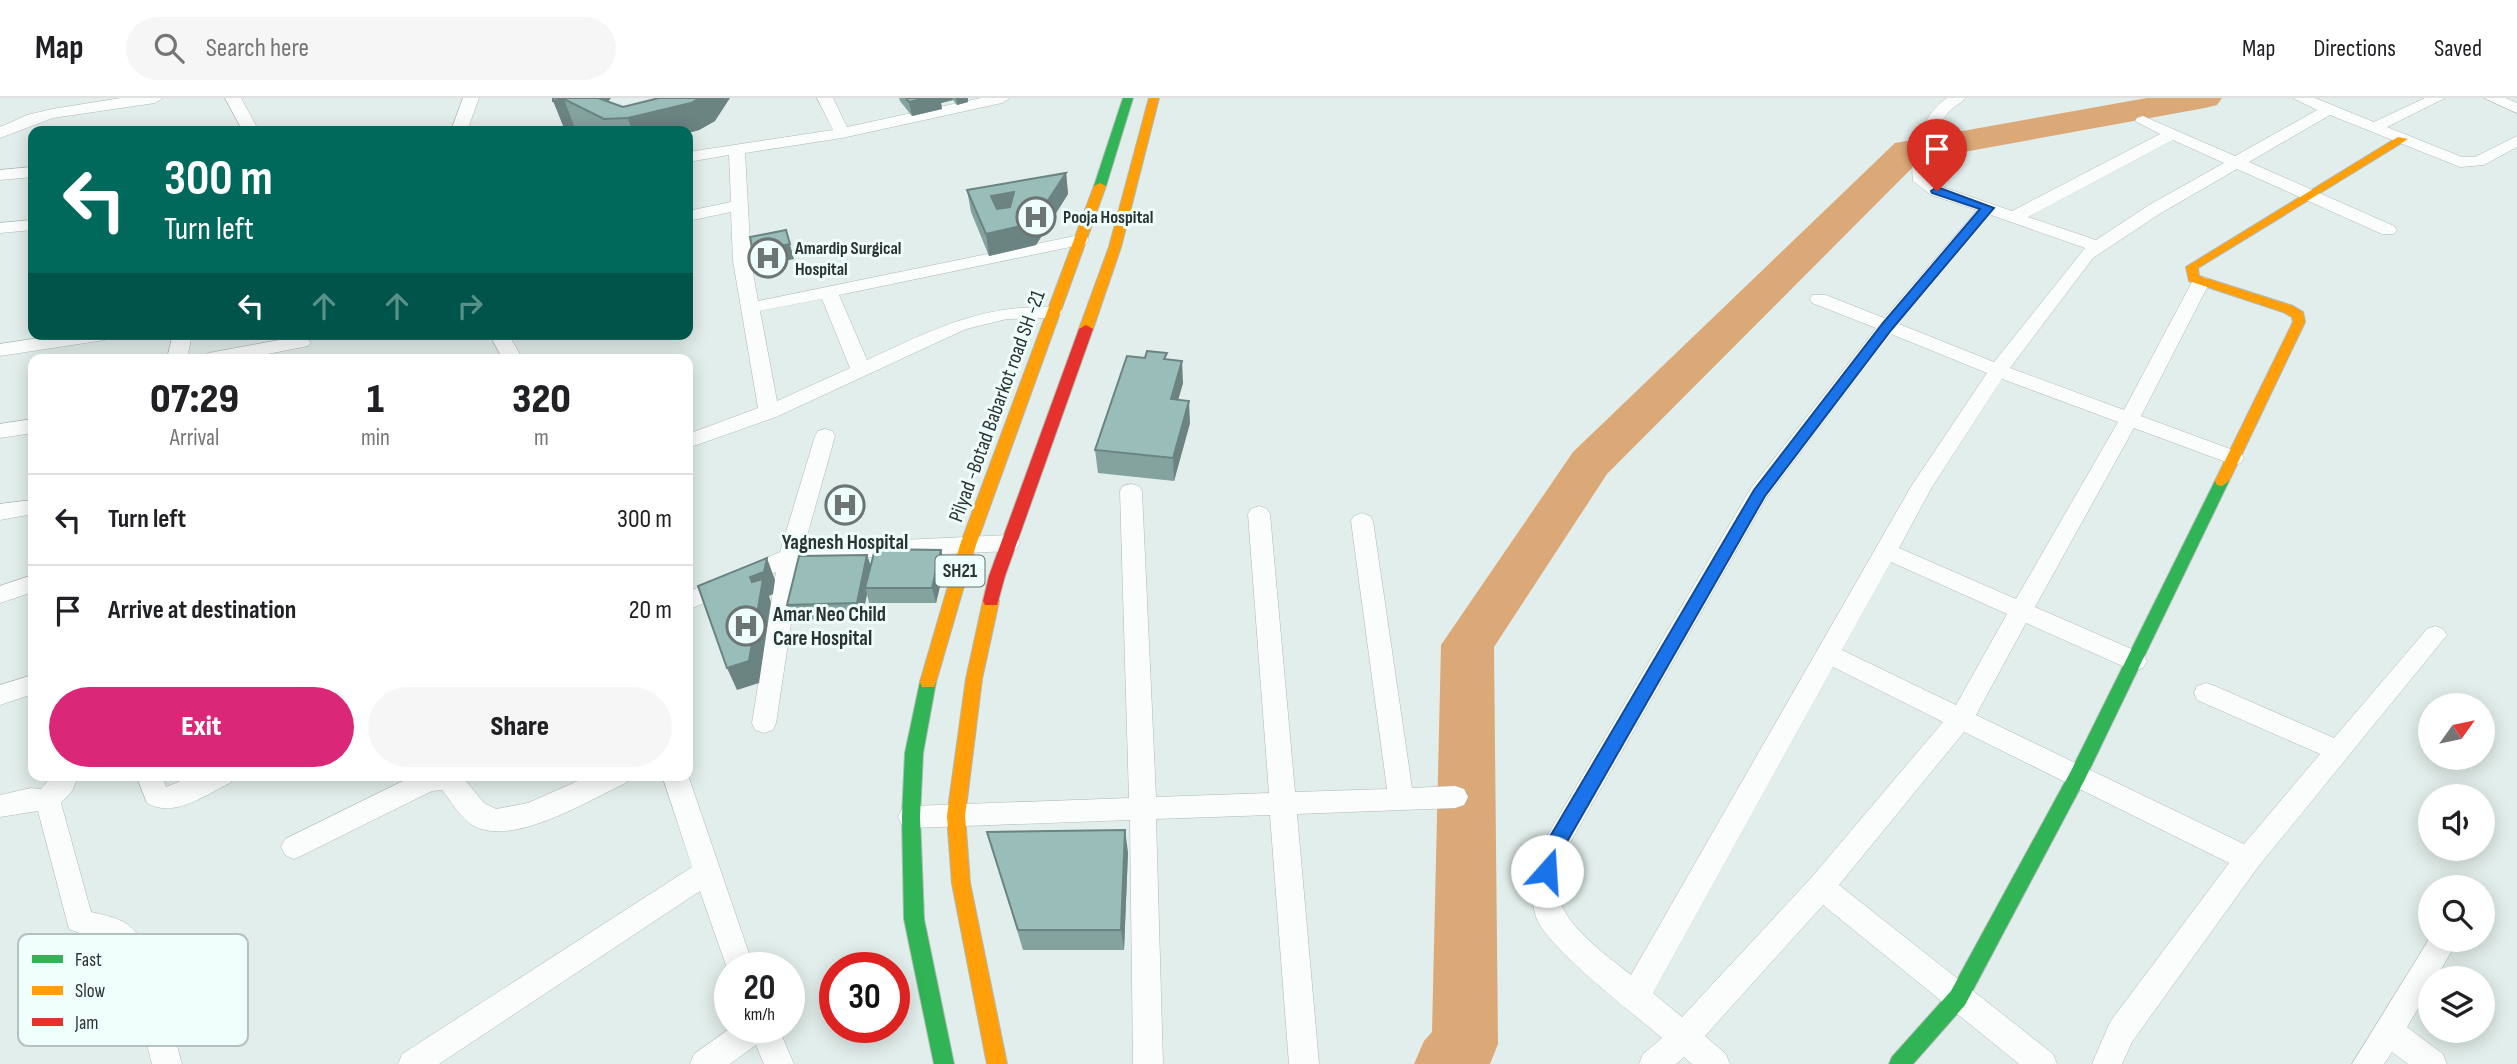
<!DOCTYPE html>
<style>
:root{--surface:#fff;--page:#f6f6f6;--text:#202124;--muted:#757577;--line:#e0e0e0;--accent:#db2777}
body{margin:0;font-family:"Sofia Sans Condensed",sans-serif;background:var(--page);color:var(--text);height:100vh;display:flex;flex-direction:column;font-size:26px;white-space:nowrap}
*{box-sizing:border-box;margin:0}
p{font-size:23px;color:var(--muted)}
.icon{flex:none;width:38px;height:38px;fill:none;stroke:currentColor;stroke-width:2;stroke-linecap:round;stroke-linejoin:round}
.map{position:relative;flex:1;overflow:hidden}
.panel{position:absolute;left:28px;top:256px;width:665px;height:427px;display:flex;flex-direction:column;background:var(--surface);border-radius:14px;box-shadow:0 4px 18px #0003}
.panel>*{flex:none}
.banner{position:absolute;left:28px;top:28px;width:665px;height:214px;border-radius:14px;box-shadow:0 4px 18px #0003;background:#00695c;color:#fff;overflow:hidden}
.needle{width:46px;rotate:57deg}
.buttons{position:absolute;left:2418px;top:595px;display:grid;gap:14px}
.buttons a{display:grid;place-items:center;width:77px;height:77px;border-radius:50%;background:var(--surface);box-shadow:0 4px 18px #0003;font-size:35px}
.speed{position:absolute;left:714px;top:854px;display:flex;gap:14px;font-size:35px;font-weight:700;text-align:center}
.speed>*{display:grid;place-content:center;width:91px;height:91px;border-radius:50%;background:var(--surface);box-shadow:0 4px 18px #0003;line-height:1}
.speed small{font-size:18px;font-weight:400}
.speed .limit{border:10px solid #d22;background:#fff;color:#111}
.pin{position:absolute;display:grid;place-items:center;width:60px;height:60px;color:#fff;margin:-72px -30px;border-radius:50% 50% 50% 0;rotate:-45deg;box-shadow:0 0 7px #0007}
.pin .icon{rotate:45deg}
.me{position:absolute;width:77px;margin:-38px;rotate:19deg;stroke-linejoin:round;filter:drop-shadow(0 0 5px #0008)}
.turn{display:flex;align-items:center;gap:24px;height:147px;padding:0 21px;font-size:32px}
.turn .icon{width:91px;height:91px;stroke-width:2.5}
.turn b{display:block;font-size:49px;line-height:60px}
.lanes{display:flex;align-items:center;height:66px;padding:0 21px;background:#0003;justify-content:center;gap:35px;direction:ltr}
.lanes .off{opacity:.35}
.eta{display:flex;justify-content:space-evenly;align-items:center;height:119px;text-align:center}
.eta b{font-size:42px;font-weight:800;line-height:49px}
.action{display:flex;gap:14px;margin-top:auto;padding:14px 21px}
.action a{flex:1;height:80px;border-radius:42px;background:var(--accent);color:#fff;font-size:28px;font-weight:800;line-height:80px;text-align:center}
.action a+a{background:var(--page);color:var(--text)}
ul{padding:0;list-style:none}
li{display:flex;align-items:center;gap:21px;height:91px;padding:0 21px;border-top:2px solid var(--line)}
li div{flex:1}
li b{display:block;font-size:26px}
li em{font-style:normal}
header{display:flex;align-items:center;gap:42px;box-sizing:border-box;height:98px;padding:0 35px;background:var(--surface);border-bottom:2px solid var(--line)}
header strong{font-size:33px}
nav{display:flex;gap:38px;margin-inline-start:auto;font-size:24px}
.search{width:490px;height:63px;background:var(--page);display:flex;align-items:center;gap:18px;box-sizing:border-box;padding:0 24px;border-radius:38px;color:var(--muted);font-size:26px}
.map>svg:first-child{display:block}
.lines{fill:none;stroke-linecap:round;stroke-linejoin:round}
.river{fill:#dba878;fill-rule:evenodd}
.street-casing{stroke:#b0b9b7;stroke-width:1}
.fast-casing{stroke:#b0b9b7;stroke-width:2}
.slow-casing{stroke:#b0b9b7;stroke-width:2}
.jam-casing{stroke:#b0b9b7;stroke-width:2}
.street{fill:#fbfcfc;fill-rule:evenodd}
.fast{fill:#30b455;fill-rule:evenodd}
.slow{fill:#ff9f0a;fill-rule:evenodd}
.jam{fill:#e5322d;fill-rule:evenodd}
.wall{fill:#84a39e}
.shaded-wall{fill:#6b8481}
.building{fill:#99bdb8;stroke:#6b8481;stroke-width:2;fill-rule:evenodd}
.route{fill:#1a73e8;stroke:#114b97;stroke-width:2}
.labels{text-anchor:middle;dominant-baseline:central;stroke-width:6;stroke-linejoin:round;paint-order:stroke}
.far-poi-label{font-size:18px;font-weight:bold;fill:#2c3433;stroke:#eefefb;text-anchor:start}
.shield{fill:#eefefb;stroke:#66716f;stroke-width:2}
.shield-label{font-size:19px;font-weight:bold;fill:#2c3433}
.street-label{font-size:21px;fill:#2c3433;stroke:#eefefb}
.poi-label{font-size:21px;font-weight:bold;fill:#2c3433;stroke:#eefefb}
.key{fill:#eefefb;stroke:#b4c1bf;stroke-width:2}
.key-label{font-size:19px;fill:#2c3433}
</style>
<header>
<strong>Map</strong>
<div class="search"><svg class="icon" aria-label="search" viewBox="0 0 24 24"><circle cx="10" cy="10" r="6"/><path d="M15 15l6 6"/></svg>Search here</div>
<nav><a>Map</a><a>Directions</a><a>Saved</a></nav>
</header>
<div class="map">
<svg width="2517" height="966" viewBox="0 0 2517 966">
<rect width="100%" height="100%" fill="#e2eeeb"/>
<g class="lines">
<path class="river" d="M2147,0H2222L2217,7L2205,10L1920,62L1607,376L1494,549L1498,946L1490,966H1414L1424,943L1432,934L1441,547L1573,354L1895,45Z"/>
<g class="street-casing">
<path id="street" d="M121,0H163L155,5L53,20L0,40V29L27,17L52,11Z
M225,0H241L259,33H243Z
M463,0H479L467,33H451Z
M817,0H833L847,29L981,0H1010L1002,5L842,40L745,55L751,163L758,203L1080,137L1086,138L1089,142L1086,146L1080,147L839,197L867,262C924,236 973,210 1038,209C1048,209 1057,206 1063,214L1054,220L1007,221L966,231L776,319L688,350V336L758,310L733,163L731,114L688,123V113L731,104L729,57L688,64V54L833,32ZM822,201L850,270L777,303L760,213Z
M1947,0H1966C1960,6 1953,9 1948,15C1933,32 1926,59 1929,81L1943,89L2012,113L2160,36L2135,23L2137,20L2143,18L2235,58L2317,12L2293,0H2315L2374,24L2425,0H2445L2387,29L2462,59H2475L2517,38V49L2484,67L2460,69L2330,17L2249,64L2394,128L2397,132L2394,136H2382L2237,71L2161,115L2093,160L2010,270L2124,312L2192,184L2201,179L2207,180L2210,184L2141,318L2241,355L2244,360L2241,365L2234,367L2134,330L2035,509L2143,556L2147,563L2143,570L2135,572L2127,570L2026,525L1976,617L2244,746L2320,656L2197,602L2194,595L2197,588L2206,585L2215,588L2334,640L2427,531L2435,528L2443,531L2447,537L2258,769L2132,944L2122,966H2092L2110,924L2229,765L1964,634L1839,787L2053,956L2057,966H2019L1823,807L1705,938L1726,956L1730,966H1692L1684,959L1676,966H1639L1643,956L1662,940C1634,916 1546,849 1536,819C1529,797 1533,778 1537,755L1751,390L1876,230L1812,205L1810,201L1812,197H1826L1884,220L1977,112L1931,97L1913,83C1909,54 1922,17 1947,0ZM2173,42L2224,65L2149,107L2096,142L2028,119ZM1991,117L2085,150L1994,264L1899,226ZM1891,236L1987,275L1912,387L1631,877C1607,857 1557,824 1558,790C1558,779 1562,768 1563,757L1767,399ZM2002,281L2118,324L2016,501L1899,450L1932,389ZM1891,464L2007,516L1956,607L1842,552ZM1833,569L1943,624L1811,780L1682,919L1653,895Z
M2484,0H2506L2517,5V15Z
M33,69V79L0,82V72Z
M33,122V132L0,135V125Z
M65,236H114L105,242L0,258V246Z
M173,236H192L187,261H167Z
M489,236H508L523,261H503Z
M301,238L311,244L308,248L243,261H200L209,255Z
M33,321V335L0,340V326Z
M825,331L832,333L835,338L804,449L837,445L1009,437L1017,439L1020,445L1017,451L1009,453L837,461L800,466L776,625L773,632L764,635L755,632L752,625L776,474L688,512V494L780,454L815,338L818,333Z
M1131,386L1139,388L1142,393L1156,699L1269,695L1248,416L1251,411L1259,408L1267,411L1270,416L1295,694L1387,691L1351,423L1354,418L1362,415L1370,418L1373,423L1412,690L1455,688L1464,691L1468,699L1464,707L1455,710L1297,716L1319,966H1289L1270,717L1156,721L1163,966H1133L1130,722L911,730L902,727L898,719L902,711L911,708L1129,700L1120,393L1123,388Z
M33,402V416L0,422V406Z
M33,477V494L0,505V488Z
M33,577V596L0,607V587Z
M53,677H79L72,693L61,705L91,814C104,817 121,820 131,829C157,854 172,931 182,966H152C144,937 131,866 110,846C101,838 81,837 69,831L38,713L0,719V697L31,690L41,691Z
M136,677H162L166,689L195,677H234L230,685C205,697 174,721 147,705Z
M415,677H461L484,705L496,711L528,705L591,677H630L626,685C589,702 514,749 474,728C461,721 451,703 442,692L432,693L303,757L294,761L285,757L281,749L285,741Z
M662,677H688L754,870H730V879L700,793L439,966H398L402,956L692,769Z
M2431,838V842H2458L2436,880H2431V889L2407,929L2443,956L2447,966H2408L2392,954L2384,966H2352Z
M732,929H778L794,966H764L756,947L730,966H690L694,956Z"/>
</g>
<g class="fast-casing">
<path id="fast" d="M1123,0H1133L1106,88L1096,90L1094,88Z
M2222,378L2229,383L2084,683L1965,907L1913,966H1889L1892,959L1951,893L2071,673L2215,383Z
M928,577L934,579L936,584L923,655L920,719L924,821L954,966H934L904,821L902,719L905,655L920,584L922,579Z"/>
</g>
<g class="slow-casing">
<path id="slow" d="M1149,0H1159L1121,149L1093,231L1091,234H1081L1079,231L1109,149Z
M2398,39L2408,41L2198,170L2199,178L2293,208L2303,214L2305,224L2229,383L2222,388L2217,387L2215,383L2293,224L2292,219L2283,214L2189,183L2186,169Z
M1100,85L1106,88L976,447L936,584L934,589H922L920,584L960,447L1094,88Z
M991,497L997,499L999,503L982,581L965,718L970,785L1007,966H987L952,785L947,718L966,581L983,503L985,499Z"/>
</g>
<g class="jam-casing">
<path id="jam" d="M1086,227L1093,231L1005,478L997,507H985L983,503L989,478L1079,231Z"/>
</g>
<use href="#street" class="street"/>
<use href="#fast" class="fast"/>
<use href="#slow" class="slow"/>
<use href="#jam" class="jam"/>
</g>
<path class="wall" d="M553,0L608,4L623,9L715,23L699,32L688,35V33H585L574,28L564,30Z
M899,0H968V4L957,7L953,2L941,5L942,11L912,18L900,3Z
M1066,75L1068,96L1036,147L989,158L971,114L967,92Z
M1167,262L1183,285L1178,302L1190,325L1174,383L1098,375L1095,352Z
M867,457L871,469L945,467L936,505H869L867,496L862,520L792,522L787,507Z
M987,734L1128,754L1124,852H1023Z"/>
<path class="shaded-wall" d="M586,0H611L597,18Z
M700,0H730L715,23L699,32L688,35V33H632L628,20Z
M926,0H952L953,2L941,5L942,11L912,18L909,4Z
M956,0H968V4L957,7Z
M564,1L574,28L564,30L553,3Z
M1066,75L1068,96L1036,147L989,158L986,136Z
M1014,94L1017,116L994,119L991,98Z
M786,132L794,161L758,169L753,154Z
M1182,263L1183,285L1172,323L1171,301Z
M1189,303L1190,325L1174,383L1173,360Z
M941,452L945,467L936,505L932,490Z
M867,457L872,472L865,490L867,496L862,520L857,505Z
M767,460L775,482L773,496L769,498L771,504L759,585L737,592L727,570L750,479Z
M1125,732L1128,754L1124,852L1121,832Z"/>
<path class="building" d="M553,0H598L623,9L659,0H700L691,5L628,20L604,21L564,1L553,3Z
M906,0H926L909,4Z
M1066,75L1033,125L986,136L967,92ZM1014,94L1010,109L997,111L991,98Z
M786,132L790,146L753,154L750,139Z
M1147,253L1167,255L1164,261L1182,263L1171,301L1189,303L1173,360L1095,352L1127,258L1145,260Z
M875,451L941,452L932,490H865Z
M867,457L857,505L787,507L799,458Z
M767,460L764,474L750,479L752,484L763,481L749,563L727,570L698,488Z
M1125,732L1121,832H1018L987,734Z"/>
<path class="route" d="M1937,89L1994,110L1892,231L1765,398L1560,756L1554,779L1547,781L1541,779L1538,773L1544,749L1754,392L1883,225L1980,111L1932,95L1931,93Z"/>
<defs>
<g id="hospital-ring" transform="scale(2.0125)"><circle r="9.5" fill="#eefefb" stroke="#6c7573" stroke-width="1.5"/><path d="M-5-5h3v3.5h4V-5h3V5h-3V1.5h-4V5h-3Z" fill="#6c7573"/></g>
</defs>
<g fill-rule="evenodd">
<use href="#hospital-ring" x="1036" y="119"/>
<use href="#hospital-ring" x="768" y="160"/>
<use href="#hospital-ring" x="845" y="407"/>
<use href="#hospital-ring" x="746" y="528"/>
</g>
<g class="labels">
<g class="far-poi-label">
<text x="1063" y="119">Pooja Hospital</text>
<text x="795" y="150">Amardip Surgical<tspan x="795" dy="21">Hospital</tspan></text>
</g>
<rect class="shield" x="935.5" y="457.5" width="49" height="31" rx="5"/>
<g class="shield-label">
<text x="960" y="473">SH21</text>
</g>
<g class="street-label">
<text transform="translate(997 308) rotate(-70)">Pilyad -Botad Babarkot road SH -21</text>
</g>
<g class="poi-label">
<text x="845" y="444">Yagnesh Hospital</text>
<text x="773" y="516" text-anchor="start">Amar Neo Child<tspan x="773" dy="24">Care Hospital</tspan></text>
</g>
</g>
<rect x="18" y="836" width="230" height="112" rx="10" class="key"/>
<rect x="32" y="857" width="31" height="8" fill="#30b455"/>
<rect x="32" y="888" width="31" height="9" fill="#ff9f0a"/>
<rect x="32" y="920" width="31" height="8" fill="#e5322d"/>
<g class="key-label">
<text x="75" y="868">Fast</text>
<text x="75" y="899">Slow</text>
<text x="75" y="931">Jam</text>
</g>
</svg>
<div class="buttons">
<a><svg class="needle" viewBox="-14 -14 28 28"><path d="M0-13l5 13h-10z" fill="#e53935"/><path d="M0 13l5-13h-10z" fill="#757577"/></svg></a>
<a><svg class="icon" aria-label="sound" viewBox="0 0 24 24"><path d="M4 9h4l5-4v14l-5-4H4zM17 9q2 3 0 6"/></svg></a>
<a><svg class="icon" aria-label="search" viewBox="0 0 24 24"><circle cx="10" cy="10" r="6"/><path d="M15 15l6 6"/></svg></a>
<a><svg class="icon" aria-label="layers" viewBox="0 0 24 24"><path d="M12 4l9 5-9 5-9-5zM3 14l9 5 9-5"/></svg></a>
</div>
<div class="speed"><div>20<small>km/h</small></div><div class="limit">30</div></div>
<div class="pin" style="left:1937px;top:93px;background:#d93025"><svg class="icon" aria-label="arrive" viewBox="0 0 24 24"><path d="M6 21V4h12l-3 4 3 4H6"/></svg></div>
<svg class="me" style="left:1547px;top:773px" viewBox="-20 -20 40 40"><circle r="19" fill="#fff"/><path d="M0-13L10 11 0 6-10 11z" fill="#1a73e8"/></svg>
<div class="banner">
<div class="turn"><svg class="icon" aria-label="left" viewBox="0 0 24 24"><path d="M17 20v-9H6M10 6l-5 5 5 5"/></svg><div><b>300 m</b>Turn left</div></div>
<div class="lanes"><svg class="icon" aria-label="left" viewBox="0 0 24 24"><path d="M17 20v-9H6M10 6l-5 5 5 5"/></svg><svg class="icon off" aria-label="ahead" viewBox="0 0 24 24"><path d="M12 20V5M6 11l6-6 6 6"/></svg><svg class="icon off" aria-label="ahead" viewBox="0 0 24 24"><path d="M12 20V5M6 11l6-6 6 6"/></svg><svg class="icon off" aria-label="right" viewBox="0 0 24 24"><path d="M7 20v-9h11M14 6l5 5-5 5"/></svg></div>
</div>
<section class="panel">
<div class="eta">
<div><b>07:29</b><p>Arrival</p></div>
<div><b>1</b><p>min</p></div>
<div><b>320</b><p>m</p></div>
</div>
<ul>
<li><svg class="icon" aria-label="left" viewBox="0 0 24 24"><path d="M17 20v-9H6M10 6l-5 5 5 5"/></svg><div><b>Turn left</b></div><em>300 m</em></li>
<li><svg class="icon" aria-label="arrive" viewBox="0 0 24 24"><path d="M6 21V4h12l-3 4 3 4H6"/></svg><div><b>Arrive at destination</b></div><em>20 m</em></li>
</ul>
<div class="action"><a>Exit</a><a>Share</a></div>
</section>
</div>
